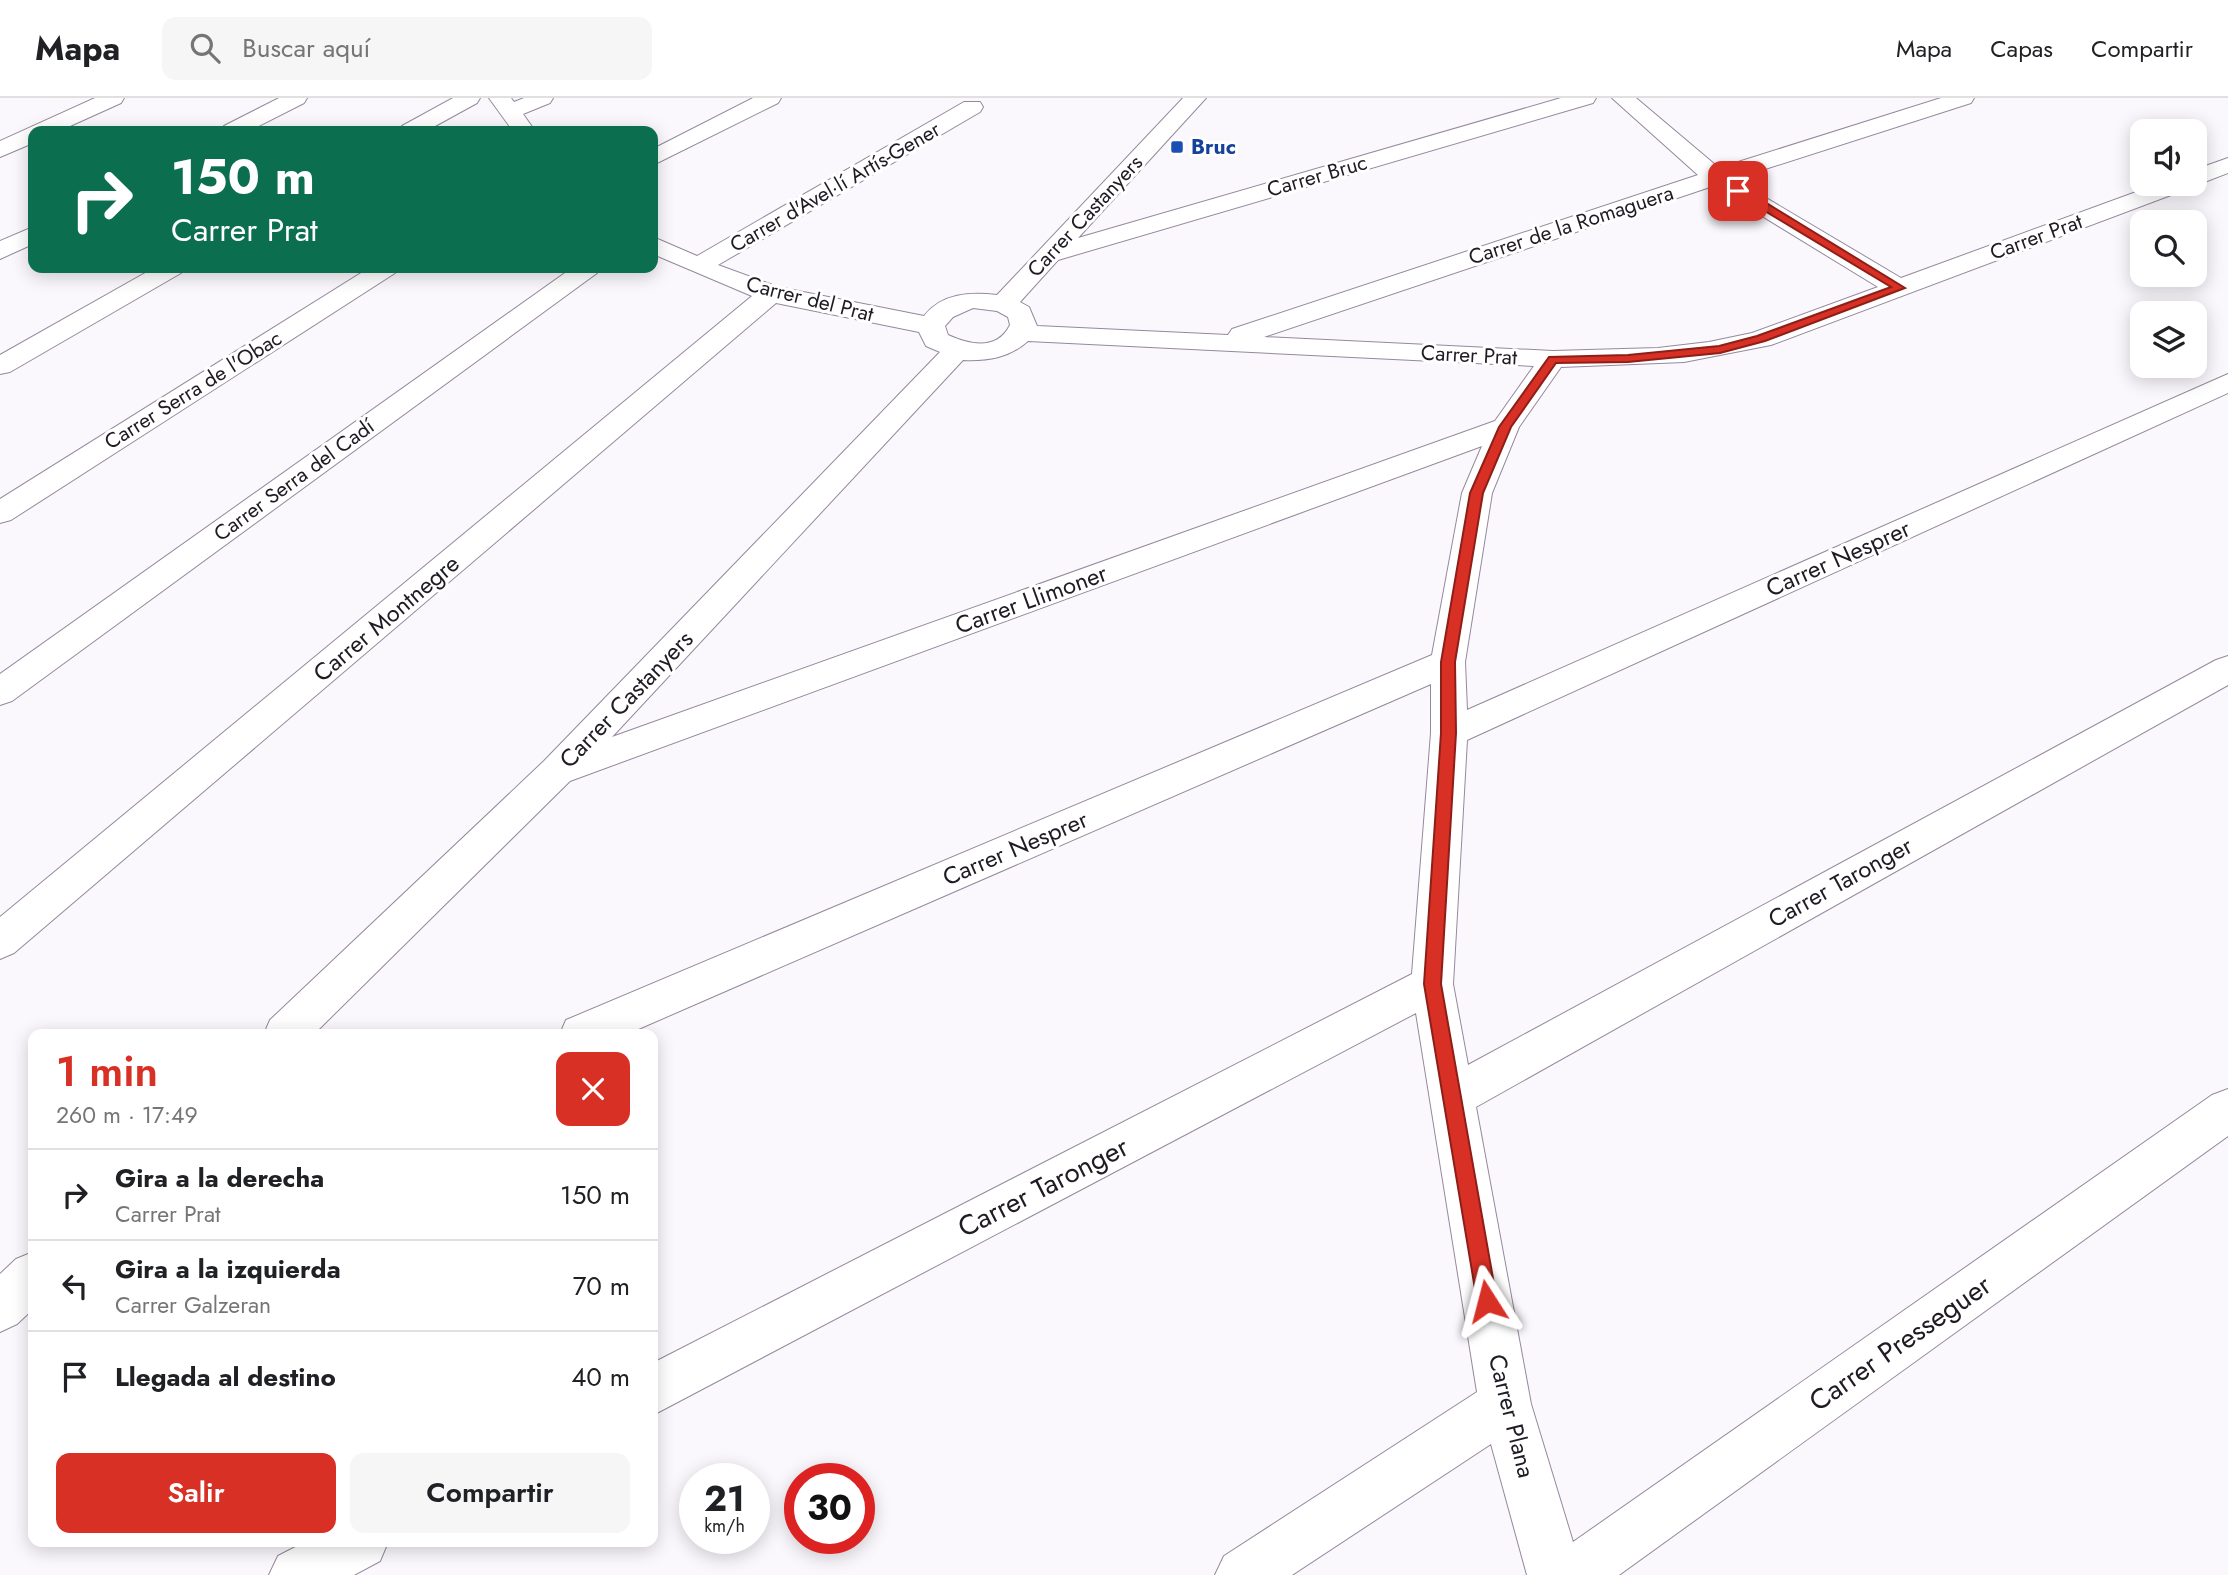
<!DOCTYPE html>
<html lang="es">
<meta charset="utf-8">
<style>
:root{--surface:#fff;--page:#f6f6f6;--text:#202124;--muted:#757577;--line:#e0e0e0;--accent:#d93025}
body{margin:0;font-family:Jost,sans-serif;background:var(--page);color:var(--text);height:100vh;display:flex;flex-direction:column;font-size:26px;white-space:nowrap}
*{box-sizing:border-box;margin:0}
p{font-size:23px;color:var(--muted)}
.icon{flex:none;width:38px;height:38px;fill:none;stroke:currentColor;stroke-width:2;stroke-linecap:round;stroke-linejoin:round}
.map{position:relative;flex:1;overflow:hidden}
.panel{position:absolute;left:28px;top:931px;width:630px;height:518px;display:flex;flex-direction:column;background:var(--surface);border-radius:14px;box-shadow:0 4px 18px #0003}
.panel>*{flex:none}
.banner{position:absolute;left:28px;top:28px;width:630px;height:147px;border-radius:14px;box-shadow:0 4px 18px #0003;background:#0b6e4f;color:#fff;overflow:hidden}
.controls{position:absolute;left:2130px;top:21px;display:grid;gap:14px}
.controls a{display:grid;place-items:center;width:77px;height:77px;border-radius:14px;background:var(--surface);box-shadow:0 4px 18px #0003;font-size:35px}
.speed{position:absolute;left:679px;top:1365px;display:flex;gap:14px;font-size:35px;font-weight:700;text-align:center}
.speed>*{display:grid;place-content:center;width:91px;height:91px;border-radius:50%;background:var(--surface);box-shadow:0 4px 18px #0003;line-height:1}
.speed small{font-size:18px;font-weight:400}
.speed .limit{border:10px solid #d22;background:#fff;color:#111}
.pin{position:absolute;display:grid;place-items:center;width:60px;height:60px;color:#fff;margin:-30px;border-radius:14px;box-shadow:0 4px 10px #0006}
.me{position:absolute;width:77px;margin:-38px;rotate:351deg;stroke-linejoin:round;filter:drop-shadow(0 0 5px #0008)}
.turn{display:flex;align-items:center;gap:24px;height:147px;padding:0 28px;font-size:32px}
.turn .icon{width:91px;height:91px;stroke-width:2.5}
.turn b{display:block;font-size:49px;line-height:60px}
.round{display:grid;place-items:center;flex:none;width:74px;height:74px;border-radius:14px;background:var(--page)}
.summary{display:flex;align-items:center;justify-content:space-between;height:119px;padding:0 28px}
h1{font-size:42px;font-weight:600;line-height:52px;color:var(--accent)}
.cta{display:flex;gap:14px;margin-top:auto;padding:14px 28px}
.cta a{flex:1;height:80px;border-radius:14px;background:var(--accent);color:#fff;font-size:28px;font-weight:600;line-height:80px;text-align:center}
.cta a+a{background:var(--page);color:var(--text)}
ul{padding:0;list-style:none}
li{display:flex;align-items:center;gap:21px;height:91px;padding:0 28px;border-top:2px solid var(--line)}
li div{flex:1}
li b{display:block;font-size:26px}
li em{font-style:normal}
header{display:flex;align-items:center;gap:42px;box-sizing:border-box;height:98px;padding:0 35px;background:var(--surface);border-bottom:2px solid var(--line)}
header strong{font-size:33px}
nav{display:flex;gap:38px;margin-inline-start:auto;font-size:24px}
.search{width:490px;height:63px;background:var(--page);display:flex;align-items:center;gap:18px;box-sizing:border-box;padding:0 24px;border-radius:14px;color:var(--muted);font-size:26px}
.map>svg:first-child{display:block}
.lines{fill:none;stroke-linecap:round;stroke-linejoin:round}
.minor-casing{stroke:#95889d;stroke-width:2}
.minor{fill:#fff;fill-rule:evenodd}
.route{fill:#d93025;stroke:#8d1f18;stroke-width:2}
.transit-dot{fill:#1a4fb4;stroke:#fff;stroke-width:2.5}
.labels{text-anchor:middle;dominant-baseline:central;stroke-width:6;stroke-linejoin:round;paint-order:stroke}
.far-transit-label{font-size:21px;font-weight:bold;fill:#164399;stroke:#fff;text-anchor:start}
.far-street-label{font-size:21px;fill:#201b23;stroke:#fff}
.street-label{font-size:24px;fill:#201b23;stroke:#fff}
.near-street-label{font-size:28px;fill:#201b23;stroke:#fff}
</style>
<header>
<strong>Mapa</strong>
<div class="search"><svg class="icon" aria-label="search" viewBox="0 0 24 24"><circle cx="10" cy="10" r="6"/><path d="M15 15l6 6"/></svg>Buscar aquí</div>
<nav><a>Mapa</a><a>Capas</a><a>Compartir</a></nav>
</header>
<div class="map">
<svg width="2228" height="1477" viewBox="0 0 2228 1477">
<rect width="100%" height="100%" fill="#fbf8fd"/>
<g class="lines">
<g class="minor-casing">
<path id="minor" d="M95,0H124L121,5L59,33H33V45L0,59V43Z
M279,0H307L304,5L249,33H221L224,28Z
M453,0H480L477,5L426,33H399L402,28Z
M489,0H511L514,4L524,0H553L550,5L523,16L535,33H513Z
M753,0H781L778,5L653,67V51Z
M1183,0H1206L1078,140L1561,0H1596L1593,5L1058,162L1020,204L1029,209L1037,228L1228,237L1232,231L1698,77L1612,0H1636L1719,70L1941,0H1974L1971,5L1734,81L1901,180L2158,86H2194V72L2228,60V75L2202,85L2191,86L2187,91L1771,247L1684,264L1561,269L1519,329L1492,395L1465,564L1467,612L2228,276V295L1467,642L1453,886L1468,967L2216,562L2228,558V587L1476,1009L1531,1306L1573,1444L2212,997L2228,991V1038L1619,1477H1527L1491,1346L1292,1477H1215L1224,1458L1477,1294L1416,915L653,1317V1265L1412,876L1431,635V586L627,936H560L566,922L1432,557L1462,395L1482,348L570,683L314,936H264L270,922L544,663L940,254L926,248L919,234L776,205L14,855L0,861V819L752,198L653,156V139L697,158L964,4H980L983,9L980,14L718,167L778,189L924,218C942,195 970,194 997,197ZM1713,88L1878,189L1752,235L1709,244L1658,250L1553,253L1264,239ZM973,210L997,213L1008,219L1010,227C997,253 970,247 948,237L945,228L953,219ZM1028,243L1534,268L1495,323L612,639L963,262C988,263 1009,260 1028,243Z
M33,129V146L0,161V143Z
M154,170H185L181,175L10,274L0,276V257Z
M369,170H399L395,175L11,422L0,425V401Z
M572,170H601L597,175L12,603L0,607V576Z
M33,1154V1211L17,1226L0,1234V1176L16,1161Z
M305,1444H388L380,1463L354,1477H269L278,1458Z"/>
</g>
<use href="#minor" class="minor"/>
</g>
<path class="route" d="M1735,90H1742L1905,190L1765,243L1720,255L1628,264L1556,265L1511,329L1483,395L1455,564L1456,635L1441,886L1497,1203L1494,1210L1487,1213L1480,1210L1477,1203L1424,886L1441,635V564L1470,395L1499,329L1549,259L1628,257L1719,248L1757,238L1891,189L1735,95Z"/>
<rect class="transit-dot" x="1170" y="42" width="14" height="14" rx="3.5"/>
<g class="labels">
<g class="far-transit-label">
<text x="1191" y="49">Bruc</text>
</g>
<g class="far-street-label">
<text transform="translate(1317 78) rotate(-16)">Carrer Bruc</text>
<text transform="translate(835 89) rotate(-30)">Carrer d'Avel·lí Artís-Gener</text>
<text transform="translate(1085 118) rotate(-47)">Carrer Castanyers</text>
<text transform="translate(1571 127) rotate(-18)">Carrer de la Romaguera</text>
<text transform="translate(2036 139) rotate(-20)">Carrer Prat</text>
<text transform="translate(810 201) rotate(14)">Carrer del Prat</text>
<text transform="translate(1469 257) rotate(3)">Carrer Prat</text>
<text transform="translate(193 292) rotate(-32)">Carrer Serra de l'Obac</text>
<text transform="translate(294 382) rotate(-36)">Carrer Serra del Cadí</text>
</g>
<g class="street-label">
<text transform="translate(1838 460) rotate(-24)">Carrer Nesprer</text>
<text transform="translate(1031 501) rotate(-20)">Carrer Llimoner</text>
<text transform="translate(386 520) rotate(-40)">Carrer Montnegre</text>
<text transform="translate(626 601) rotate(-46)">Carrer Castanyers</text>
<text transform="translate(1015 750) rotate(-23)">Carrer Nesprer</text>
<text transform="translate(1840 784) rotate(-29)">Carrer Taronger</text>
<text transform="translate(1512 1318) rotate(76)">Carrer Plana</text>
</g>
<g class="near-street-label">
<text transform="translate(1043 1089) rotate(-27)">Carrer Taronger</text>
<text transform="translate(1900 1245) rotate(-35)">Carrer Presseguer</text>
</g>
</g>
</svg>
<div class="controls">
<a><svg class="icon" aria-label="sound" viewBox="0 0 24 24"><path d="M4 9h4l5-4v14l-5-4H4zM17 9q2 3 0 6"/></svg></a>
<a><svg class="icon" aria-label="search" viewBox="0 0 24 24"><circle cx="10" cy="10" r="6"/><path d="M15 15l6 6"/></svg></a>
<a><svg class="icon" aria-label="layers" viewBox="0 0 24 24"><path d="M12 4l9 5-9 5-9-5zM3 14l9 5 9-5"/></svg></a>
</div>
<div class="speed"><div>21<small>km/h</small></div><div class="limit">30</div></div>
<div class="pin" style="left:1738px;top:93px;background:#d93025"><svg class="icon" aria-label="arrive" viewBox="0 0 24 24"><path d="M6 21V4h12l-3 4 3 4H6"/></svg></div>
<svg class="me" style="left:1487px;top:1203px" viewBox="-20 -20 40 40"><path d="M0-17L14 15 0 8-14 15z" fill="#d93025" stroke="#fff" stroke-width="4"/></svg>
<div class="banner">
<div class="turn"><svg class="icon" aria-label="right" viewBox="0 0 24 24"><path d="M7 20v-9h11M14 6l5 5-5 5"/></svg><div><b>150 m</b>Carrer Prat</div></div>
</div>
<section class="panel">
<div class="summary"><div><h1>1 min</h1><p>260 m · 17:49</p></div><a class="round" style="background:#d93025;color:#fff"><svg class="icon" aria-label="close" viewBox="0 0 24 24"><path d="M6 6l12 12M18 6L6 18"/></svg></a></div>
<ul>
<li><svg class="icon" aria-label="right" viewBox="0 0 24 24"><path d="M7 20v-9h11M14 6l5 5-5 5"/></svg><div><b>Gira a la derecha</b><p>Carrer Prat</p></div><em>150 m</em></li>
<li><svg class="icon" aria-label="left" viewBox="0 0 24 24"><path d="M17 20v-9H6M10 6l-5 5 5 5"/></svg><div><b>Gira a la izquierda</b><p>Carrer Galzeran</p></div><em>70 m</em></li>
<li><svg class="icon" aria-label="arrive" viewBox="0 0 24 24"><path d="M6 21V4h12l-3 4 3 4H6"/></svg><div><b>Llegada al destino</b></div><em>40 m</em></li>
</ul>
<div class="cta"><a>Salir</a><a>Compartir</a></div>
</section>
</div>
